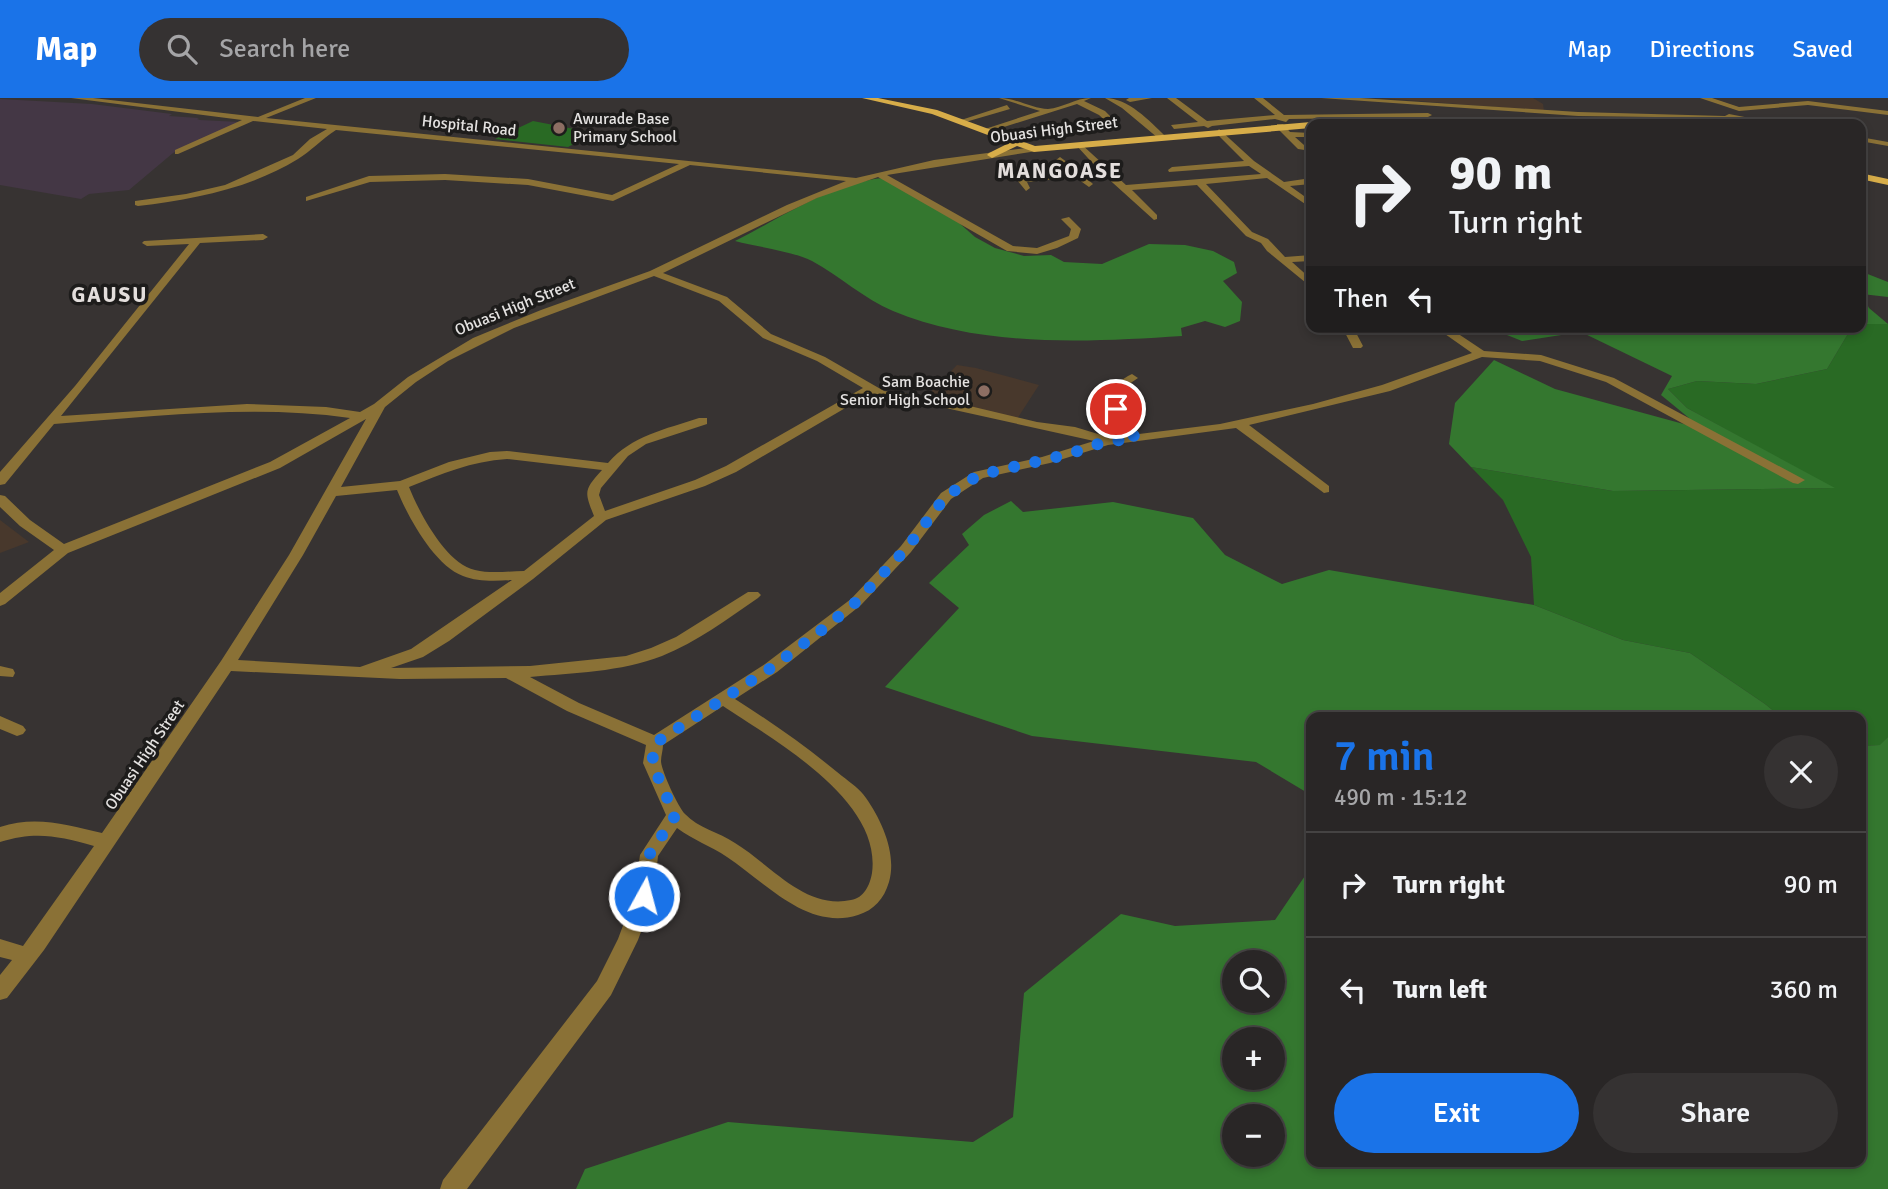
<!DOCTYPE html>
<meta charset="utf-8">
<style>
:root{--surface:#292626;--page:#353232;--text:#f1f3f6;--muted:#a5a5a7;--line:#454343;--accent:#1a73e8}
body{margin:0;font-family:Signika,sans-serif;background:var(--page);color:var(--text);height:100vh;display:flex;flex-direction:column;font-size:26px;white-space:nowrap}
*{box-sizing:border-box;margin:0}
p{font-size:23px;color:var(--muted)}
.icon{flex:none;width:38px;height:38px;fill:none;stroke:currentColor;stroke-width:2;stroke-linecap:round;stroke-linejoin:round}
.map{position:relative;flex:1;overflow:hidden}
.side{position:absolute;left:1306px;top:614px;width:560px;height:455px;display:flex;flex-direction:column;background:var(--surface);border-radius:14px;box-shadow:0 4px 10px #0003,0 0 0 2px var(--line)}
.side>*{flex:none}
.hud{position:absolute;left:1306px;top:21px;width:560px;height:214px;border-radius:14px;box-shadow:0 4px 10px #0003,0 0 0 2px var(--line);background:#292626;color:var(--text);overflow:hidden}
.controls{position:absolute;left:1222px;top:852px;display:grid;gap:14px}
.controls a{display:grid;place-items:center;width:63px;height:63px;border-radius:50%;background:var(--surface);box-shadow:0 4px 10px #0003,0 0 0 2px var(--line);font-size:35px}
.pin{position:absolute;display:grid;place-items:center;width:60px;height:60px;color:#fff;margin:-30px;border:4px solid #fff;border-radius:50%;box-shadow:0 2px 7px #0007}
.me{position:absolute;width:77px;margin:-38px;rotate:7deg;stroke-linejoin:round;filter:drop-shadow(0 0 5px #0008)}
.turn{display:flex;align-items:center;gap:24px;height:147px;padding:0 28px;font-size:32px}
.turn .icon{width:91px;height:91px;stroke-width:2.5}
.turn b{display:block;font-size:49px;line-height:60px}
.then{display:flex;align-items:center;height:66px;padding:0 28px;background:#0003;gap:14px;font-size:26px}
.round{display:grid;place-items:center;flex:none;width:74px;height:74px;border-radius:37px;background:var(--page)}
.summary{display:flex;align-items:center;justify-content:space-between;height:119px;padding:0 28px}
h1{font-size:42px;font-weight:600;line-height:52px;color:var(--accent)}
.action{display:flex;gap:14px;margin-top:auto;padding:14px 28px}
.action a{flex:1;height:80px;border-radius:42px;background:var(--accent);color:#fff;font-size:28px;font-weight:600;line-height:80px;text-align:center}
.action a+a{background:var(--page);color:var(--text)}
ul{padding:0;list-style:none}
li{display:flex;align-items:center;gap:21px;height:105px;padding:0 28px;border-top:2px solid var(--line)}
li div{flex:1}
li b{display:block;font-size:26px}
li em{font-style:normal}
header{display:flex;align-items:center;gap:42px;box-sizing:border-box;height:98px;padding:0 35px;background:var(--accent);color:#fff}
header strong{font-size:33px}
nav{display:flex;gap:38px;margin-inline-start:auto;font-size:24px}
.search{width:490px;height:63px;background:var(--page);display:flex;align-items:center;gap:18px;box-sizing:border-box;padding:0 24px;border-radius:38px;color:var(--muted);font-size:26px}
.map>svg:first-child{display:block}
.education{fill:#48382c}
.medical{fill:#443745}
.green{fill:#296a24}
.forest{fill:#34772f;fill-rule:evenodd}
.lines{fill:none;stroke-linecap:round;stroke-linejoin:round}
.minor{fill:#8a7136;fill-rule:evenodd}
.major{fill:#d7ad49;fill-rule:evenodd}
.route{stroke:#1a73e8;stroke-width:12;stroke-dasharray:0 21.6}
.education-dot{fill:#8d6e63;stroke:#1d1c1b;stroke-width:2.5}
.labels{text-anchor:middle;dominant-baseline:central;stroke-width:7;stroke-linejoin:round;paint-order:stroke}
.far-poi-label{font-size:16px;fill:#e4e2e1;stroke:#1d1c1b;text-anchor:start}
.far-street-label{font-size:16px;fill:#e4e2e1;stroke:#1d1c1b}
.far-district-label{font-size:21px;font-weight:bold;letter-spacing:2px;fill:#e3dedc;stroke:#1d1c1b}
</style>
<header>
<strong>Map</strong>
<div class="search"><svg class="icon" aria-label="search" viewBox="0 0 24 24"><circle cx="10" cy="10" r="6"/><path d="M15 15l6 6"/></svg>Search here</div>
<nav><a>Map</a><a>Directions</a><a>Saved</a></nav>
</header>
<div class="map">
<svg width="1888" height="1091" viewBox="0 0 1888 1091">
<rect width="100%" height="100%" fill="#373332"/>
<path class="education" d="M1382,0H1533L1543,6L1544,13Z
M957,267L976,270L1039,287L1017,321L926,299Z
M0,422L29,444L0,455Z"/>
<path class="medical" d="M0,1L92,6L172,16L169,18L199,20L197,21L200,22L240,24L173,55L129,92L89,96L81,101L0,87Z"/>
<path class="green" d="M533,23L595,35L568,49L495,41Z
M1860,226H1888V639L1881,647L1860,648V620L1781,619L1765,606L1690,555L1623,542L1534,507L1531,459L1503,402L1471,369L1613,393L1833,390L1687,310L1668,291L1697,283L1756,286L1827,271L1852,229H1860Z"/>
<path class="forest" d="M882,80L958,124L975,139L995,150L1024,158L1051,157L1064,164L1102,166L1149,146L1185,147L1213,153L1234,164L1237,175L1223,183L1242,204L1240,223L1225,229L1205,223L1181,230L1182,238C1089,244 982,250 893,213C864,201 840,178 812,163C792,153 758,149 735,143C781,120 829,86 882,80Z
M1860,173L1888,184V199L1862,196L1869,210L1888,226H1860Z
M1487,229H1852L1827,271L1756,286L1697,283L1668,291L1687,310L1835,390L1613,393L1471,369L1449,346L1455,305L1494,262L1555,291L1691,328L1689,320L1661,297L1672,278L1581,234L1522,243Z
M1011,403L1023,414L1113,404L1193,420L1225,457L1282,486L1329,472L1534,507L1623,542L1690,555L1765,606L1781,619L1311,620V697L1256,664L1032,638L885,589L959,510L929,485L969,447L962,436L984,417Z
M1888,639V1091H576L585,1071L728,1024L973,1044L1013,1019L1024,895L1121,816L1175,828L1275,822L1311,769V1064H1860V648L1880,647ZM1234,864H1272V903H1234ZM1234,942H1272V980H1234ZM1272,1018V1057H1234V1018Z"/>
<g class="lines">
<path class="minor" d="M71,0H93L258,19L305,0H316L266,20L856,80L934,62L1034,49L1038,51L1037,53L887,77L1013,148L1037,150L1069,138L1071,131L1061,121L1069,119L1081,131L1078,140L1057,150L1037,156L1007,153L878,79L817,100L663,175L727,199L771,236L825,259L884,293L932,299L1037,324L1075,329L1108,339L1127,337L1100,296L1128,278L1132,276L1138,280L1113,297L1139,336L1220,326L1313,306L1382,287L1472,255L1435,229H1448L1484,253L1541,257L1614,280L1805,382L1798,386L1793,385L1606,284L1540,263L1482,259L1390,293L1249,327L1329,388V394L1324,395L1236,330L1108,347L1050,365L983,380L951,401L911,454L861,507L777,574L735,601C773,625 808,650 842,678C851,685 860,691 866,700C882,723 897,756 889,784C884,801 874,812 858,817C807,833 765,784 727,759C711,748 693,742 677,730L658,758L654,798L638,842L611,897L467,1091H440L443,1082L597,883L618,841L634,798L640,757L666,717L643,665L646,647L567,613L506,580L400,581L231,573L44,852L7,900L0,902V877L12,862L0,859V841L23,848L94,748C58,738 36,733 0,744V729C36,717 67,727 102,735L221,563L289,457L366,321L280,370L68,455L5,506L0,508V495L54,452L20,428L0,409V397L5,398L30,422L64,446L270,364L350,320C252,306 152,319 54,326L5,386L0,387V374L75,288L189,146L147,148L142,145L144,143L263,136L268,139L263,142L200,145L61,318L247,306L326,309L360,314L374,306L408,279L473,240L541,212L650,173L787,107L846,83L690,67L613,103L528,87L445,82L370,84L306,103V99L369,78L445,76L528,81L612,97L679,66L336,32C322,41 310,54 298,61C249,91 193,101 138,108L135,107V103L186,96L225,87L293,57L310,41L327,31L253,23L178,56H175V52L242,22ZM654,178L719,203L763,240L817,263L863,290L726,368L695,382L605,413L599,397L601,390L628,358L646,346L707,326V320H699C666,331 631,338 608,365L507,353L490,354L449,364L400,383L341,389L385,309L416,284L448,263L514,230ZM871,295L881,300L932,307L1094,343L1042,359L974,374L941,395L901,448L851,501L765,566L654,637L579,605L530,579C573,575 621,574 662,558C697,544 727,521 758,500L761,497L758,494H748L676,539L651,550L626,558L530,568L391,570L423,559L449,543L533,481L606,422L705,388L736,374ZM507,361L602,372C584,392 584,393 594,418L524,473C509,473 491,476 475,472C446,466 419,414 409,389C441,376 472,363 507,361ZM397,392C408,419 434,467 463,478C478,484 496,483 512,482L411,551L360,569L238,562L303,457L336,398ZM723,608C775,643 882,702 872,775C870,787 864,800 851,802C805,812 770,766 735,745C719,734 698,730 685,716C678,709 661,672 661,663C661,658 663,652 663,647Z
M999,0C1016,0 1033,11 1048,11C1063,10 1075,0 1091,0L1084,3L1105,13L1118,26L1110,31L1009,43L1006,39L1109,26L1099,17L1077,6L985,35V31L1040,13Z
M1105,0C1128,0 1150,23 1165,38L1158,40L1122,10Z
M1129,0H1152L1130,4L1126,2Z
M1167,0H1176L1207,23L1275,17L1254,0H1263L1284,17L1428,15L1432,17L1428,19L1289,21L1286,24L1275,21L1212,28L1208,30L1204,28L1174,31L1171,27L1198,24Z
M1321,0H1360L1578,14L1725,18L1729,16L1781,26H1764L1730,20L1578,18Z
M1700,0H1712L1739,9L1808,3L1888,13V17L1808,7L1739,13Z
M1007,7L1010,11L962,25L958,23Z
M1277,26H1283L1290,34L1311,35V39H1295L1304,47L1311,48V53L1298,51L1277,30Z
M1219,31L1254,63L1284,84L1311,80V86L1290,88L1311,103V110L1267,80L1206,86L1252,134L1268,141L1285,159L1311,157V163L1292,164L1311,181V189L1267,153L1261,145L1246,138L1197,87L1132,92L1157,117V121L1154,122L1103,76L1084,78L1093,86L1089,89L1075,79L1027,84L1030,90L1026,93L1017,82L1070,74L1056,62L1060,59L1079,73L1098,71L1076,47L1080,45L1126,87L1261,76L1249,68L1169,74L1168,72L1172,69L1244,63L1216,35Z
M1860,39L1888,44V48L1860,43Z
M1342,229H1353L1363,248L1361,250H1353Z
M0,568L13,571L15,575L13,579L0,578Z
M0,618L23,628L26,632L23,636L17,638L0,631Z"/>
<path class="major" d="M862,0H878L937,12L1035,48L1311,24L1315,26H1311V30L1034,54L1017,48L992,60L987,57L989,55L1009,45L932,16Z
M1343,23H1483L1487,26H1339Z
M1860,75L1888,81V87L1860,81Z"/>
</g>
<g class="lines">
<path class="route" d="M644,798L649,757L675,718L652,665L655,645L771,570L827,528L856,504L906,451L946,398L979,377L1069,356L1107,343L1136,341L1116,311"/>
</g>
<g class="education-dot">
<circle cx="559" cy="30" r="7"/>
<circle cx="984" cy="293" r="7"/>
</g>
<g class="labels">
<g class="far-poi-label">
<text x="573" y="21">Awurade Base<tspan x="573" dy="18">Primary School</tspan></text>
<text x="970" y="284" text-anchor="end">Sam Boachie<tspan x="970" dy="18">Senior High School</tspan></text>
</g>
<g class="far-street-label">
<text transform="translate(469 28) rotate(6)">Hospital Road</text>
<text transform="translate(1054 32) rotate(-7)">Obuasi High Street</text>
<text transform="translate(515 209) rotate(-22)">Obuasi High Street</text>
<text transform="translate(145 657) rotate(-56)">Obuasi High Street</text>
</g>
<g class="far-district-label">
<text x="1060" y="73">MANGOASE</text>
<text x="110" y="197">GAUSU</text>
</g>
</g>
</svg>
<div class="controls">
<a><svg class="icon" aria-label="search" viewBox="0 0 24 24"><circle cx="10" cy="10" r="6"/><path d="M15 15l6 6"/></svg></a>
<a>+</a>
<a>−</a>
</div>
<div class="pin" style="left:1116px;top:311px;background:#d93025"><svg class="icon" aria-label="arrive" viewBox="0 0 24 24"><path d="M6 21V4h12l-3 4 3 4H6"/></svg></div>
<svg class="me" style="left:644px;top:798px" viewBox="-20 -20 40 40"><circle r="17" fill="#1a73e8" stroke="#fff" stroke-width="3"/><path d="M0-11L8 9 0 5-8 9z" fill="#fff"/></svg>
<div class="hud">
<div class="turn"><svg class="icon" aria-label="right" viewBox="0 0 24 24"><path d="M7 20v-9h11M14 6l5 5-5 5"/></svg><div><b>90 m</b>Turn right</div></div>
<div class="then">Then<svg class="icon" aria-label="left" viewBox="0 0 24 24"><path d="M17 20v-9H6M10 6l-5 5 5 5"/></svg></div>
</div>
<section class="side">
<div class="summary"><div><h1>7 min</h1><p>490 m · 15:12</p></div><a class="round"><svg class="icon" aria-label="close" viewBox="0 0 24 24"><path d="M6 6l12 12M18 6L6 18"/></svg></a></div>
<ul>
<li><svg class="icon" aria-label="right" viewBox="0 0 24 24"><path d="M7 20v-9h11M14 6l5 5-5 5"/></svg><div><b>Turn right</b></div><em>90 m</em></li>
<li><svg class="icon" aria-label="left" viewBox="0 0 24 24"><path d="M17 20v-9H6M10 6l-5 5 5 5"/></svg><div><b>Turn left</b></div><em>360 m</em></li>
</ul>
<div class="action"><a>Exit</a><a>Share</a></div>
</section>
</div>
